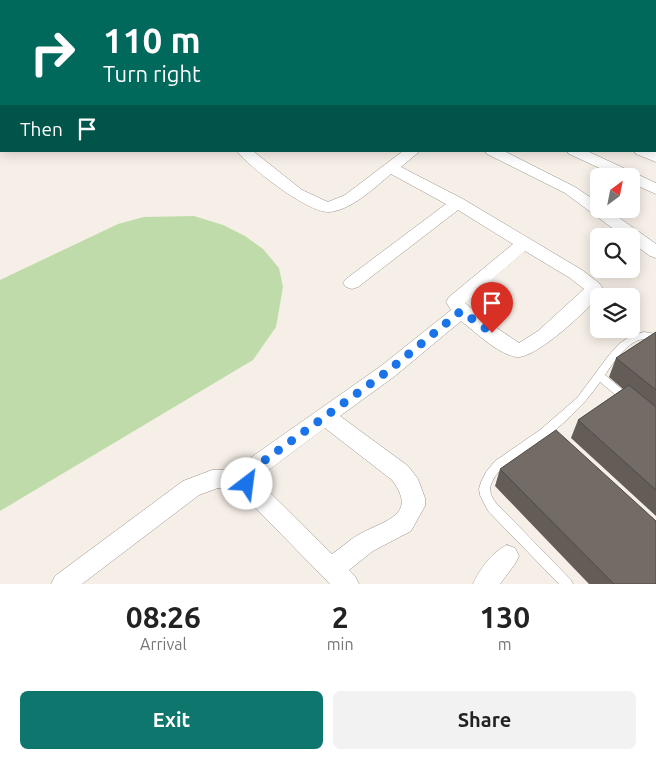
<!DOCTYPE html>
<style>
:root{--surface:#fff;--page:#f2f2f2;--text:#222;--muted:#767676;--accent:#0f766e}
body{margin:0;font-family:Ubuntu,sans-serif;background:var(--page);color:var(--text);height:100vh;display:flex;flex-direction:column;font-size:19px;white-space:nowrap}
*{box-sizing:border-box;margin:0}
p{font-size:16px;color:var(--muted)}
.icon{flex:none;width:28px;height:28px;fill:none;stroke:currentColor;stroke-width:2;stroke-linecap:round;stroke-linejoin:round}
.map{position:relative;height:584px;overflow:hidden}
.panel{display:flex;flex-direction:column;background:var(--surface);flex:1}
.panel>*{flex:none}
.banner{position:absolute;left:0px;top:0px;width:656px;height:152px;box-shadow:0 2px 12px #0003;background:#00695c;color:#fff;overflow:hidden}
.needle{width:32px;rotate:32deg}
.buttons{position:absolute;left:590px;top:168px;display:grid;gap:10px}
.buttons a{display:grid;place-items:center;width:50px;height:50px;border-radius:8px;background:var(--surface);box-shadow:0 2px 12px #0003;font-size:25px}
.pin{position:absolute;display:grid;place-items:center;width:42px;height:42px;color:#fff;margin:-51px -21px;border-radius:50% 50% 50% 0;rotate:-45deg;box-shadow:0 0 5px #0007}
.pin .icon{rotate:45deg}
.me{position:absolute;width:55px;margin:-28px;rotate:30deg;stroke-linejoin:round;filter:drop-shadow(0 0 4px #0008)}
.turn{display:flex;align-items:center;gap:18px;height:105px;padding:0 20px;font-size:22px}
.turn .icon{width:65px;height:65px;stroke-width:2.5}
.turn b{display:block;font-size:35px;line-height:42px}
.then{display:flex;align-items:center;height:48px;padding:0 20px;background:#0003;gap:10px;font-size:19px}
.eta{display:flex;justify-content:space-evenly;align-items:center;height:85px;text-align:center}
.eta b{font-size:30px;font-weight:700;line-height:35px}
.action{display:flex;gap:10px;margin-top:auto;padding:10px 20px}
.action a{flex:1;height:58px;border-radius:8px;background:var(--accent);color:#fff;font-size:20px;font-weight:700;line-height:58px;text-align:center}
.action a+a{background:var(--page);color:var(--text)}
.map>svg:first-child{display:block}
.green{fill:#c0dbaa}
.lines{fill:none;stroke-linecap:round;stroke-linejoin:round}
.lane-casing{stroke:#9a938c;stroke-width:1}
.street-casing{stroke:#9a938c;stroke-width:1}
.lane{fill:#fff;fill-rule:evenodd}
.street{fill:#fff;fill-rule:evenodd}
.wall{fill:#635c57}
.building{fill:#736b65;stroke:#504b47}
.route{stroke:#1a73e8;stroke-width:9;stroke-dasharray:0 16.2}
</style>
<div class="map">
<svg width="656" height="584" viewBox="0 0 656 584">
<rect width="100%" height="100%" fill="#f6efe7"/>
<path class="green" d="M194,216L223,225L245,236L263,249L279,268L283,287L276,327L253,360L0,511V280L118,224L144,217Z"/>
<g class="lines">
<g class="lane-casing">
<path id="lane" d="M644,332L656,334V342C652,341 647,339 644,339C628,340 613,363 605,375L630,396L632,399L630,402L627,403L624,402L600,382C583,407 561,426 537,445C522,456 500,464 492,482C488,490 491,496 496,503L571,580L573,584H559L488,511L480,495L479,489L481,482L486,472L495,461L540,430L577,398L609,355L619,344L629,337Z"/>
</g>
<g class="street-casing">
<path id="street" d="M164,0H178L179,1H165Z
M457,0H471L472,1H458Z
M566,0H581L582,1H567Z
M0,1H3L1,9H0Z
M655,23H656V31H655Z
M0,41H1V49H0Z
M0,85H1V95H0Z
M0,112H1V120H0Z
M237,151H253L302,190L328,202L345,195L403,151H420L401,167L463,199L582,270L599,283L602,287L601,292C591,308 535,360 516,357C496,353 477,333 461,321L395,376L340,416L408,466L418,479L425,498V506L411,531L373,551L349,570L355,576L359,584H330L240,492L218,488L199,495L82,584H51L55,576L183,481L212,470H224L239,472L246,461L381,366L451,310L446,302L449,297L513,244L458,210L358,287L352,289L346,287L343,283L346,279L446,204L391,174C374,188 352,210 329,212C308,213 250,168 237,151ZM525,251L570,278L584,289L538,331L519,343L488,322L465,303ZM325,428L392,480C419,516 384,520 358,535C349,540 341,548 332,554L258,481L262,475Z
M485,151H504L575,187L599,203V209H607L656,244V258L650,256L631,242V236H623L565,193L487,154Z
M567,151H587L656,183V194L631,183V176H617L569,154Z
M634,151L656,152V162L636,154Z
M507,545L515,548L519,556L515,564L500,584H473C479,570 493,551 507,545Z"/>
</g>
<use href="#lane" class="lane"/>
<use href="#street" class="street"/>
</g>
<path class="wall" d="M656,332V516L571,438L578,420L623,389L609,377L616,358Z
M500,469L656,584H589L495,486Z"/>
<path class="building" d="M656,332V390L616,358Z
M629,385L656,407V490L578,420Z
M556,430L656,521V584H614L500,469Z"/>
<g class="lines">
<path class="route" d="M247,484V477L254,468L388,371L461,311L492,333"/>
</g>
</svg>
<div class="buttons">
<a><svg class="needle" viewBox="-14 -14 28 28"><path d="M0-13l5 13h-10z" fill="#e53935"/><path d="M0 13l5-13h-10z" fill="#767676"/></svg></a>
<a><svg class="icon" aria-label="search" viewBox="0 0 24 24"><circle cx="10" cy="10" r="6"/><path d="M15 15l6 6"/></svg></a>
<a><svg class="icon" aria-label="layers" viewBox="0 0 24 24"><path d="M12 4l9 5-9 5-9-5zM3 14l9 5 9-5"/></svg></a>
</div>
<div class="pin" style="left:492px;top:333px;background:#d93025"><svg class="icon" aria-label="arrive" viewBox="0 0 24 24"><path d="M6 21V4h12l-3 4 3 4H6"/></svg></div>
<svg class="me" style="left:247px;top:484px" viewBox="-20 -20 40 40"><circle r="19" fill="#fff"/><path d="M0-13L10 11 0 6-10 11z" fill="#1a73e8"/></svg>
<div class="banner">
<div class="turn"><svg class="icon" aria-label="right" viewBox="0 0 24 24"><path d="M7 20v-9h11M14 6l5 5-5 5"/></svg><div><b>110 m</b>Turn right</div></div>
<div class="then">Then<svg class="icon" aria-label="arrive" viewBox="0 0 24 24"><path d="M6 21V4h12l-3 4 3 4H6"/></svg></div>
</div>
</div>
<section class="panel">
<div class="eta">
<div><b>08:26</b><p>Arrival</p></div>
<div><b>2</b><p>min</p></div>
<div><b>130</b><p>m</p></div>
</div>
<div class="action"><a>Exit</a><a>Share</a></div>
</section>
